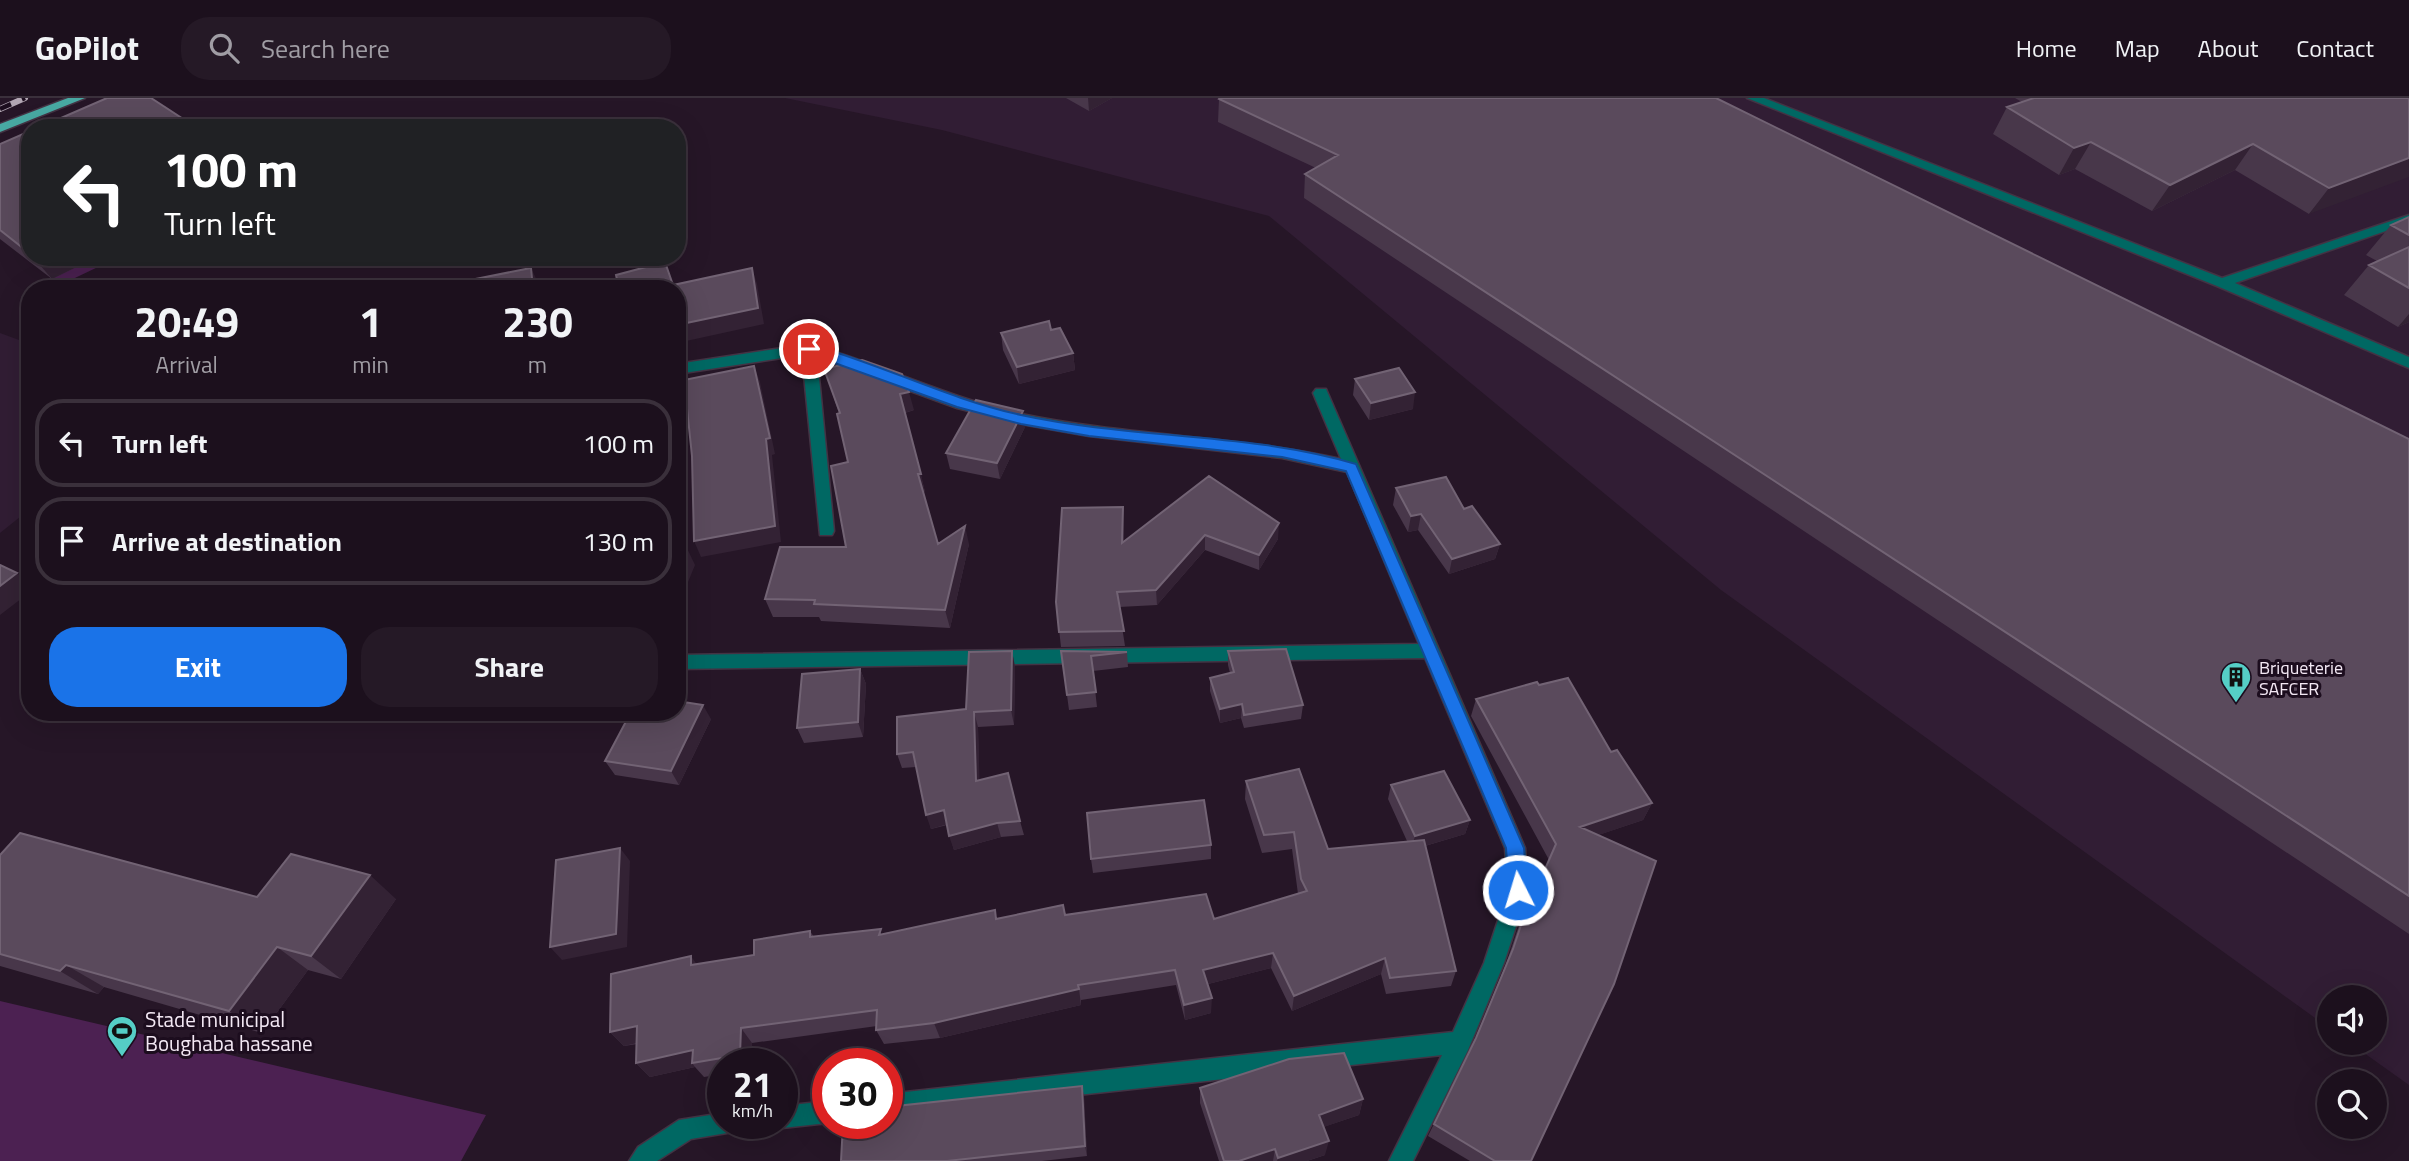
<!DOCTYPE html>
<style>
:root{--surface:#1c101d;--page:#251926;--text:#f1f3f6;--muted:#a09da4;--line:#3a303b;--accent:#1a73e8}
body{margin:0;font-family:"Titillium Web",sans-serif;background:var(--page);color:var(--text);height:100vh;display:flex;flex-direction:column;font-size:26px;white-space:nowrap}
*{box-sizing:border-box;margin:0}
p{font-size:23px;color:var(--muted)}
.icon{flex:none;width:38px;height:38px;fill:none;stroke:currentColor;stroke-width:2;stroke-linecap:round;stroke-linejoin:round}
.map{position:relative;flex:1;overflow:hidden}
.side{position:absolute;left:21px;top:182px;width:665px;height:441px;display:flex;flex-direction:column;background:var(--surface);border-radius:28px;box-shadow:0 7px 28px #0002,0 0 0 2px var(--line)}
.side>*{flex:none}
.top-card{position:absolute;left:21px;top:21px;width:665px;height:147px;border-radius:28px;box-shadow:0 7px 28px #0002,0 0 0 2px var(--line);background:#202124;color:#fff;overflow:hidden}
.fabs{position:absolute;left:2317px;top:887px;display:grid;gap:14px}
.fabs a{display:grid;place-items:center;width:70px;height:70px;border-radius:50%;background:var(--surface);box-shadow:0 7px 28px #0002,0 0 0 2px var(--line);font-size:35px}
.speed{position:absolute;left:707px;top:950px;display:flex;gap:14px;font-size:35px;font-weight:700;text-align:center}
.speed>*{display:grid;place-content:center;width:91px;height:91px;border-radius:50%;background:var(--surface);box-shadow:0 7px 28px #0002,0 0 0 2px var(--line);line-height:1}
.speed small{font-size:18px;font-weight:400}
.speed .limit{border:10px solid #d22;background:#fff;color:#111}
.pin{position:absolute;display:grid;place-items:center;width:60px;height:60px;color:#fff;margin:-30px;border:4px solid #fff;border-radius:50%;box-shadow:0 2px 7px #0007}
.me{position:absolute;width:77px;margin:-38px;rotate:355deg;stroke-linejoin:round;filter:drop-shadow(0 0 5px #0008)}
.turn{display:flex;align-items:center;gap:24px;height:147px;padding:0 28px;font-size:32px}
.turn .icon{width:91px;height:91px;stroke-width:2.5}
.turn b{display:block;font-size:49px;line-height:60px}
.eta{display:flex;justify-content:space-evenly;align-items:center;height:119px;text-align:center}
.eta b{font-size:42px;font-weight:700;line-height:49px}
.action{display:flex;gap:14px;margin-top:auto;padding:14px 28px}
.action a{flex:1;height:80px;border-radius:28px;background:var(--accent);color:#fff;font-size:28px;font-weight:700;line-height:80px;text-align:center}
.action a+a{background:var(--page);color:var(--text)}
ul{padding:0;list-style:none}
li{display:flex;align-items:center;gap:21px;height:88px;margin:0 14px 10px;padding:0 14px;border:4px solid var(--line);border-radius:28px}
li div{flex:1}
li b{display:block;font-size:26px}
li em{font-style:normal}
header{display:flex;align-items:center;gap:42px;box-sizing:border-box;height:98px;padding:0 35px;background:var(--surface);border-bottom:2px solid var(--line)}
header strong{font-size:33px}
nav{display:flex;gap:38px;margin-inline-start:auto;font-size:24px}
.search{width:490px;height:63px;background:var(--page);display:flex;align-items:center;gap:18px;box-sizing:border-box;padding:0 24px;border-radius:28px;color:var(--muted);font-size:26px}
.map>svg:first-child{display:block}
.built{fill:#311d34}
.green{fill:#4c2152}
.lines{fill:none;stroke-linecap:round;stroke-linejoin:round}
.minor-casing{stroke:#433344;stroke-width:3}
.major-casing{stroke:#433344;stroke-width:3}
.minor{fill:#006863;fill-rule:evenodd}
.major{fill:#48a9a3;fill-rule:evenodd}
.rail-casing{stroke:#b3a7b4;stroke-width:6}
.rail{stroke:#1c0d1e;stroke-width:4.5;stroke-dasharray:12;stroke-linecap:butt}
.wall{fill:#48374a}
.shaded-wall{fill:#332234}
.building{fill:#5a4a5c;stroke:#726374;stroke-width:2}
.route{fill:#1a73e8;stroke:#114b97;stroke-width:2}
.labels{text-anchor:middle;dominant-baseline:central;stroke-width:6;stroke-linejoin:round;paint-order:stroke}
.poi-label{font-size:18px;fill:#f3e8f4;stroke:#1c0d1e;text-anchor:start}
.near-poi-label{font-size:21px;fill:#f3e8f4;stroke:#1c0d1e;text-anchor:start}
</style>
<header>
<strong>GoPilot</strong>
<div class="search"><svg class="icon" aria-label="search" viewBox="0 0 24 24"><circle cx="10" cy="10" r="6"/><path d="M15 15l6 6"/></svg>Search here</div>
<nav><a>Home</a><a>Map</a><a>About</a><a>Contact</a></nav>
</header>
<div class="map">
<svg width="2409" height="1063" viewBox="0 0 2409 1063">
<rect width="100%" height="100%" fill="#261627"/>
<path class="built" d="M785,0H2409V987L2350,945H2375V900H2329V930L1721,492L1269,118L942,32Z
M0,235L30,246V411L0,435Z"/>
<path class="green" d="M31,159H119L58,188Z
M0,903L486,1017L461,1063H0Z"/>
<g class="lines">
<g class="minor-casing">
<path id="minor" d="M1747,0H1764L2222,180L2409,117V125L2235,185L2409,259V270L2217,188Z
M809,246C881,266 948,300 1021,316C1127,338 1236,338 1341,361L1313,295L1316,291H1326L1525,750L1528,792L1504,865L1468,952L1413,1063H1389L1442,957L887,1018V996L1453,934L1484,865L1508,792L1505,750L1425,560L677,571V557L1419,546L1347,374L1282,360L1089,338L1021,326L957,310L817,259L834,433L832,437H820L802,257L677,276V266Z
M828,1003V1025L782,1030L774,1027L782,1026V1008Z
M723,1015V1026H736L733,1034L691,1041L657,1063H629L638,1049L679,1022Z"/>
</g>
<g class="major-casing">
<path id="major" d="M68,0H85L0,34V26Z"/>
</g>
<use href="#minor" class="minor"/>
<use href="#major" class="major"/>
<g class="rail-casing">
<path id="rail" d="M0,11L25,0"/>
</g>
<use href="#rail" class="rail"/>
</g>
<path class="wall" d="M1066,0H1112L1089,13Z
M2015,0H2409L2309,116L2235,72L2152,113L2075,71L2059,77L1993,36L2007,9L2022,4Z
M1219,1L2409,341V836L1304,100L1305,76L1316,70L1218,24Z
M30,33V159H97L52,181L0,141V46Z
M2409,119V224L2398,229L2344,197L2369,167L2377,163L2366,157L2391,127Z
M1051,232L1073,255L1075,272L1019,286L1003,252L1001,235Z
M824,271L914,312L905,315L925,394H923L938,446H969L950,530L821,523L819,519H773L765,501L846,449L848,364L839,315Z
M1355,281L1413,311L1369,322L1353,297Z
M1025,329L1000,381L950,371L946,355Z
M1209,378L1278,441L1259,472L1205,452L1157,507L1119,509L1125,548L1061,549L1056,504L1124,425V443Z
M1396,390L1464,411L1500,446L1495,461L1449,476L1418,432L1408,434L1393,407Z
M1012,553L1015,569L1014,627L978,629L979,683L1020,723L1024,737L1001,739L954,752L947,727L931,731L916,669L902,670L897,656L966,611Z
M1061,553L1127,554L1128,569L1093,573L1097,609L1069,612Z
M1228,553L1303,607L1301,621L1244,630L1241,620L1220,625L1210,593V580L1230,575L1228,567Z
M860,571L866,586L863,639L804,645L797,630Z
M1539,587L1611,654L1652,705L1643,722L1598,737L1531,1063H1470L1428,1038L1474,945L1506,866L1523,815L1530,800L1532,801L1549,762L1471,618L1476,601Z
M711,621L679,687L615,677L605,663Z
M1246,683L1328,751L1407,743L1388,701L1391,687L1470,722L1465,736L1425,748L1456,873L1451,888L1386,896L1381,876L1292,913L1271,870L1208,886L1211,915L1185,922L1176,887L1081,902V907L940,940L884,946L876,932L877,928L752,945V966H723V976L704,979L695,969L650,979L636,965L637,946L624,948L610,934L697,866L754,857L810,833L814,839L884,836L997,820L1065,817L1214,821L1298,796L1292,751L1262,755L1245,701Z
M1211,747V761L1093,775L1091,761Z
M0,757L257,799L396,801L341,881L308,872L262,935L104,889L98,896L0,868Z
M1082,988L1084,999L1087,1058L1042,1063H841Z
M1200,990L1363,1001L1359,1017L1323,1029L1325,1057L1307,1063H1219L1200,1005Z"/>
<path class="shaded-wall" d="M1088,0H1112L1089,13Z
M2091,44L2075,71L2059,77L2074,50Z
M2253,46L2235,72L2152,113L2170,87Z
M2409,60V79L2309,116L2329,90Z
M33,159H97L52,181Z
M531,170L541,191H533Z
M752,170L757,186L764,226L677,245V227Z
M2409,216V224L2398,229Z
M1073,255L1075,272L1019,286L1017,269Z
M754,268L760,284L775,356L772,357L781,444L701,459L694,443Z
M909,294L914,312L904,315L900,296Z
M1415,294L1413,311L1369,322L1371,305Z
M1023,313L1025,329L1000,381L997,365Z
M918,376H921L925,394H922Z
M1123,409L1124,425L1123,460L1122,445Z
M1421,416L1418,432L1408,434L1411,418Z
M1279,425L1278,441L1259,472V457Z
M965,428L969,446L950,530L945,512Z
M1205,437V452L1157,507L1156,492Z
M684,444L695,467L677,511V461Z
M1500,446L1495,461L1449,476L1452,461Z
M17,475L30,487V494L0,517V488Z
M1012,553L1015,569L1014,627L1011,612Z
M860,571L866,586L863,639L858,624Z
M1242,606L1241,620L1220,625V611Z
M703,607L711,621L679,687L671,673Z
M974,614L978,629L980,698L976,683Z
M1652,705L1643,722L1572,746L1580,729Z
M944,712L948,726L931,731L926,717Z
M1470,722L1465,736L1411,752L1415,738Z
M997,725L1001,739L954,752L949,738Z
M620,750L630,763L627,849L562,862L550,849Z
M370,777L396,801L341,881L311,858Z
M277,849L308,872L262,935L229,913Z
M1273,855L1271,870L1204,887L1203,872Z
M691,858L702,874L691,867Z
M1385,860L1381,876L1292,913L1294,898Z
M66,867L104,889L98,896L60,873Z
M1079,891L1081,907L940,940L934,925Z
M1212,900L1211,915L1185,922L1184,907Z
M637,928L650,942L624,948L610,934Z
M741,930L752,945V966H747L740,957Z
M693,952L692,965L695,969L650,979L636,965Z
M1082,988L1084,999L1087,1058L1085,1048Z
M1363,1001L1359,1017L1315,1032L1319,1017Z
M1329,1043L1325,1057L1307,1063H1277L1278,1060Z
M1275,1051L1273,1063H1239Z"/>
<path class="building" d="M107,0H151L197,30H38Z
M1220,0H1716L2409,341V798L1305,76L1338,57L1219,1Z
M2034,0H2409V60L2329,90L2253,46L2170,87L2091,44L2074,50L2007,9Z
M30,33V153L28,154L0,132V46Z
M2409,119V137L2391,127Z
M2409,149V190L2369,167Z
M665,164L673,187L752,170L758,210L677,227V191H619L616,177Z
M531,170L533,191H460V184Z
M1049,223L1051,232L1060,230L1073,255L1017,269L1001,235Z
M862,262L902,276L909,294L900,296L921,376H918L938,446L965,428L945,512L814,506L815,502L765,501L780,449H846L831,368L848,364L837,316L840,315L824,271Z
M754,268L770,340L766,341L775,428L694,443L692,358L684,282Z
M1399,270L1415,294L1371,305L1355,281Z
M976,302L1023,313L997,365L946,355Z
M1209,378L1279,425L1259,457L1205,437L1156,492L1117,494L1124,533L1059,534L1056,504L1062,410L1123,409L1122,445Z
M1446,379L1464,411L1472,408L1500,446L1452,461L1421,416L1411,418L1396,390Z
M677,443L684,444L677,461Z
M0,467L17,475L0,488Z
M1286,551L1303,607L1244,617L1242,606L1220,611L1210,580L1234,574L1228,553Z
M1012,553L1011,612L974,614L976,683L1008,675L1020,723L997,725L949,738L944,712L926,717L913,654L897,656V619L966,611L969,554Z
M1061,553L1127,554L1091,558L1096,594L1067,597Z
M860,571L858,624L797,630L802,576Z
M1568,580L1611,654L1617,652L1652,705L1580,729L1656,763L1614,886L1531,1063H1495L1434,1026L1476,940L1513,851L1530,800L1532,801L1556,746L1476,601L1537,584L1539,587Z
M677,603L703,607L671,673L605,663L631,614H677Z
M1299,671L1328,751L1424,742L1456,873L1390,880L1385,860L1294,898L1273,855L1203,872L1212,900L1184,907L1175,872L1078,887L1079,891L934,925L876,932L877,912L741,930L740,957L692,965L693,952L636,965L637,928L610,934L611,876L691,858V867L754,857V842L810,833V839L881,831L879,837L995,812L996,821L1063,807L1065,817L1206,796L1214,821L1307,793L1301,781L1294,734L1264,737L1246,683Z
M1444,673L1470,722L1415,738L1391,687Z
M1204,702L1211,747L1091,761L1087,715Z
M20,735L257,799L291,756L370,777L311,858L277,849L229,913L66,867L60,873L0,856V757Z
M620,750L616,836L550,849L556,762Z
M1344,955L1363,1001L1319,1017L1329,1043L1278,1060L1275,1051L1239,1063H1224L1200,990L1289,961Z
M1082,988L1085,1048L947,1063H841L843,1026H887V1009Z"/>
<path class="route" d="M809,246C881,266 948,301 1021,317C1131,341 1247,334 1356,366L1524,750L1528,792L1525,798L1518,801L1512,798L1509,792L1506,750L1346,373L1282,359L1089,338L1021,326L957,309L804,254V248Z"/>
<defs>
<g id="building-pin" transform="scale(1.575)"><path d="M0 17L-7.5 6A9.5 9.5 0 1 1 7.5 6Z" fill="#55cec6" stroke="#1c0d1e"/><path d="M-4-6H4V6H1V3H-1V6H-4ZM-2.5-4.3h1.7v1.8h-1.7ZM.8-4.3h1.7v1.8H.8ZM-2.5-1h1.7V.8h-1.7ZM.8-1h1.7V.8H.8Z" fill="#111"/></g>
<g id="stadium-pin" transform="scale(1.575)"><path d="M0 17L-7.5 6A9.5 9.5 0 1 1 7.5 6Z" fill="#55cec6" stroke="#1c0d1e"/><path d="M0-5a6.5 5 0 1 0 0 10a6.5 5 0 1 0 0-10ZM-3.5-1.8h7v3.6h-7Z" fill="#111"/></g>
</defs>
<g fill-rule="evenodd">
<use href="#building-pin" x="2236" y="579"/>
<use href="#stadium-pin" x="122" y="933"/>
</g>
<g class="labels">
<g class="poi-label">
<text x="2259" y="569">Briqueterie<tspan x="2259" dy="21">SAFCER</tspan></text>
</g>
<g class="near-poi-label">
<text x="145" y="921">Stade municipal<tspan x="145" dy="24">Boughaba hassane</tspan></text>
</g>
</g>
</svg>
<div class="fabs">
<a><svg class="icon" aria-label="sound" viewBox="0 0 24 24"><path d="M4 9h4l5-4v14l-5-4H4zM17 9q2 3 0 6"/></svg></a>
<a><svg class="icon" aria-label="search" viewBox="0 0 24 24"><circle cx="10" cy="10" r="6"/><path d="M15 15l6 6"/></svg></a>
</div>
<div class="speed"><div>21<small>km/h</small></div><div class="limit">30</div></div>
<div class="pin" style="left:809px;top:251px;background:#d93025"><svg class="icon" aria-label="arrive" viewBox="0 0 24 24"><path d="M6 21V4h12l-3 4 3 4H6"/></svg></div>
<svg class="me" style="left:1518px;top:792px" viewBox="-20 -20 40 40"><circle r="17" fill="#1a73e8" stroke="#fff" stroke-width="3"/><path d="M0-11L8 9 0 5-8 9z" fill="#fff"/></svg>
<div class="top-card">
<div class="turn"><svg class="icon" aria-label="left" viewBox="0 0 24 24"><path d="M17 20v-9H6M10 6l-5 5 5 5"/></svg><div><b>100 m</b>Turn left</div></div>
</div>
<section class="side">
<div class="eta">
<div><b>20:49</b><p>Arrival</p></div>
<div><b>1</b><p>min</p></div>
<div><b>230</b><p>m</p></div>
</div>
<ul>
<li><svg class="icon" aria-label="left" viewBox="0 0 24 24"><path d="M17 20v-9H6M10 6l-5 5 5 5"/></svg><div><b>Turn left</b></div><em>100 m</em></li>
<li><svg class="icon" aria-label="arrive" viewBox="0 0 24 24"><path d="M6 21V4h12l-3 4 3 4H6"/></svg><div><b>Arrive at destination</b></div><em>130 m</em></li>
</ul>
<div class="action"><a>Exit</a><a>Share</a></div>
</section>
</div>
